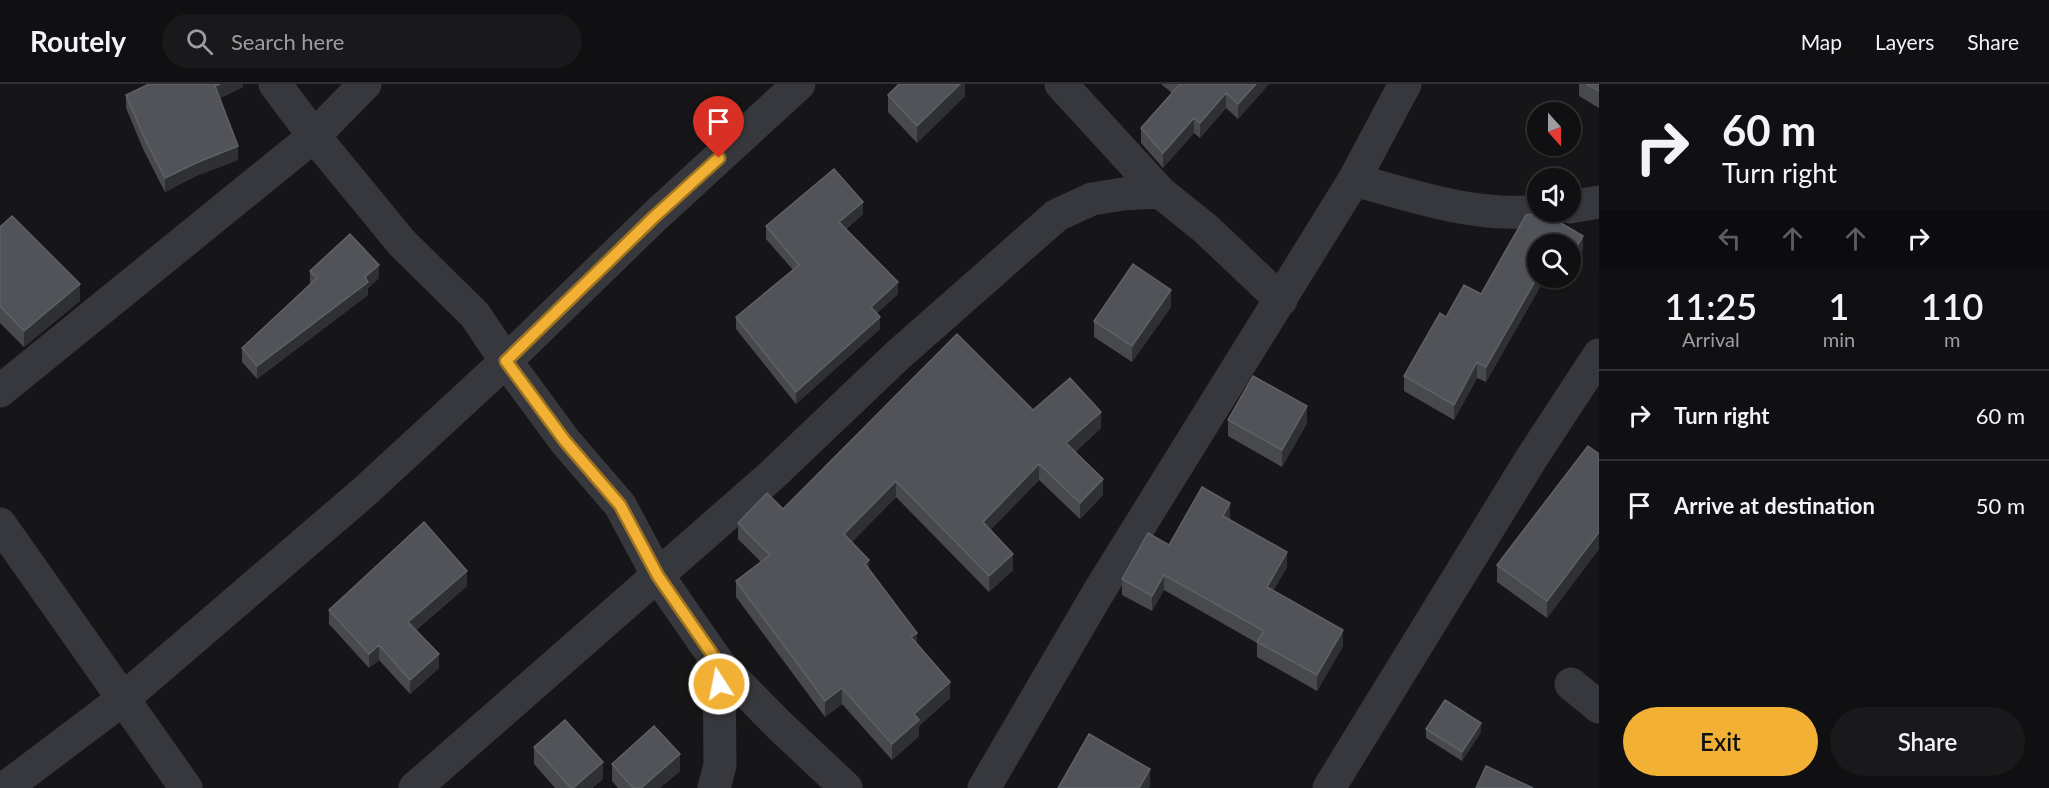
<!DOCTYPE html>
<style>
:root{--surface:#101012;--page:#19191b;--text:#f1f3f6;--muted:#9c9d9f;--line:#303032;--accent:#f2b134}
body{margin:0;font-family:Lato,sans-serif;background:var(--page);color:var(--text);height:100vh;display:flex;flex-direction:column;font-size:22px;white-space:nowrap}
*{box-sizing:border-box;margin:0}
p{font-size:20px;color:var(--muted)}
.icon{flex:none;width:33px;height:33px;fill:none;stroke:currentColor;stroke-width:2;stroke-linecap:round;stroke-linejoin:round}
.map{position:relative;flex:1;overflow:hidden}
.drawer{display:flex;flex-direction:column;background:var(--surface);width:450px}
.drawer>*{flex:none}
.hud{background:#101012;color:var(--text);overflow:hidden}
.needle{width:39px;rotate:159deg}
.controls{position:absolute;left:1527px;top:18px;display:grid;gap:12px}
.controls a{display:grid;place-items:center;width:54px;height:54px;border-radius:50%;background:var(--surface);box-shadow:0 2px 4px #0004,0 0 0 2px var(--line);font-size:30px}
.pin{position:absolute;display:grid;place-items:center;width:51px;height:51px;color:#fff;margin:-62px -26px;border-radius:50% 50% 50% 0;rotate:-45deg;box-shadow:0 0 6px #0007}
.pin .icon{rotate:45deg}
.me{position:absolute;width:66px;margin:-33px;rotate:349deg;stroke-linejoin:round;filter:drop-shadow(0 0 4px #0008)}
.turn{display:flex;align-items:center;gap:21px;height:126px;padding:0 24px;font-size:27px}
.turn .icon{width:78px;height:78px;stroke-width:2.5}
.turn b{display:block;font-size:42px;line-height:51px}
.lanes{display:flex;align-items:center;height:57px;padding:0 24px;background:#0003;justify-content:center;gap:30px;direction:ltr}
.lanes .off{opacity:.35}
.eta{display:flex;justify-content:space-evenly;align-items:center;height:102px;text-align:center}
.eta b{font-size:36px;font-weight:600;line-height:42px}
.primary-button{display:flex;gap:12px;margin-top:auto;padding:12px 24px}
.primary-button a{flex:1;height:69px;border-radius:36px;background:var(--accent);color:#111;font-size:24px;font-weight:600;line-height:69px;text-align:center}
.primary-button a+a{background:var(--page);color:var(--text)}
ul{padding:0;list-style:none}
li{display:flex;align-items:center;gap:18px;height:90px;padding:0 24px;border-top:2px solid var(--line)}
li div{flex:1}
li b{display:block;font-size:22px}
li em{font-style:normal}
header{display:flex;align-items:center;gap:36px;box-sizing:border-box;height:84px;padding:0 30px;background:var(--surface);border-bottom:2px solid var(--line)}
header strong{font-size:28px}
nav{display:flex;gap:33px;margin-inline-start:auto;font-size:21px}
.search{width:420px;height:54px;background:var(--page);display:flex;align-items:center;gap:15px;box-sizing:border-box;padding:0 21px;border-radius:33px;color:var(--muted);font-size:22px}
main{display:flex;flex:1;min-height:0}
.map>svg:first-child{display:block}
.lines{fill:none;stroke-linecap:round;stroke-linejoin:round}
.minor{stroke:#37383d;stroke-width:33}
.wall{fill:#47494d}
.shaded-wall{fill:#2f3033}
.building{fill:#525359;stroke:#5f6168;stroke-width:1.5}
.route-casing{stroke:#9d7322;stroke-width:15}
.route{stroke:#f2b134;stroke-width:10}
</style>
<header>
<strong>Routely</strong>
<div class="search"><svg class="icon" aria-label="search" viewBox="0 0 24 24"><circle cx="10" cy="10" r="6"/><path d="M15 15l6 6"/></svg>Search here</div>
<nav><a>Map</a><a>Layers</a><a>Share</a></nav>
</header>
<main>
<div class="map">
<svg width="1599" height="704" viewBox="0 0 1599 704">
<rect width="100%" height="100%" fill="#161618"/>
<g class="lines">
<path class="minor" d="M275,0L314,52L402,159L475,231L506,277L565,357L620,421L658,492L719,580L780,642L846,704
M1061,0L1160,108L1206,145L1281,216
M1354,96C1415,112 1474,134 1538,127
M1570,123L1599,118
M0,307L314,52L365,0
M0,440L186,704
M1571,600L1599,623
M5,704L123,615L363,409L506,277L654,133L799,0
M415,704L771,392L898,271L1057,131L1092,115L1123,110L1160,108
M714,704L720,681L719,580
M984,704L1098,509L1354,96L1405,0
M1329,704L1531,375L1599,271"/>
</g>
<path class="wall" d="M243,0V3L220,14L238,76L196,92L165,108L144,67L126,24V11Z
M965,0V12L917,59L888,28V11Z
M1161,0H1269L1238,35L1226,24L1200,54L1194,49L1163,84L1141,59V44L1172,9Z
M1579,0H1599V24L1579,12Z
M863,130L846,145L898,210L877,229L880,245L796,320L736,245V233L793,186L766,155V142Z
M1526,131L1583,167L1538,160V194H1568L1562,204L1545,194L1486,298L1477,294L1454,336L1404,307V292L1446,233L1481,210Z
M0,143L80,217L24,263L0,239Z
M310,187L379,194L368,204V211L257,295L242,278V264L310,201Z
M1171,223L1132,278L1094,253V237Z
M1033,326L1101,344L1075,368L1103,411L1080,435L1039,396L990,446L1013,486L989,508L896,413L852,458L950,614L919,642V652L892,676L842,620L825,633L736,513V497L761,478L738,455V439L783,425Z
M1228,336L1307,339L1282,383L1228,352Z
M1599,370V465L1547,534L1497,498V481Z
M1230,435L1229,436L1287,483L1273,507L1343,562L1317,607L1257,573V559L1164,506L1152,527L1122,511V495Z
M467,502L416,546L439,584L410,610L379,576L369,584L329,540V526Z
M1426,645L1481,648L1462,677L1426,654Z
M534,663L603,695L592,704H555L534,680Z
M612,680L680,687L660,704H618L612,697Z"/>
<path class="shaded-wall" d="M220,0H243V3L215,16V2Z
M960,0H965V12L917,59V42Z
M1256,0H1269L1238,35V20Z
M1226,9V24L1200,54V39Z
M1194,34V49L1163,84V69Z
M238,62V76L196,92L165,108V94L196,79Z
M863,118V130L839,150V138Z
M1583,152V167L1570,189V174Z
M379,181V194L368,204V211L257,295V282L365,193Z
M1538,192V194H1545L1486,298V283Z
M1562,194H1568L1562,204Z
M898,198V210L871,235V223Z
M80,200V217L24,263V247Z
M1171,206V223L1132,278V262Z
M880,233V245L796,320V308Z
M1477,278V294L1454,336V321Z
M1307,322V339L1282,383V366Z
M1101,328V344L1066,375V359Z
M1039,380V396L983,454V438Z
M1103,395V411L1080,435V419Z
M896,397V413L844,466V450Z
M1230,419V435L1223,447V432Z
M1599,448V465L1547,534V517Z
M1287,468V483L1267,518V503Z
M1013,470V486L989,508V492Z
M869,476V492L865,480Z
M467,487V502L408,552V538Z
M1164,491V506L1152,527V512Z
M1343,546V562L1317,607V591Z
M917,549V564L911,553Z
M379,561V576L369,584V570Z
M439,570V584L410,610V596Z
M950,598V614L919,642V652L892,676V660L914,630Z
M842,604V620L825,633V617Z
M1481,639V648L1462,677V668Z
M680,670V687L660,704H641Z
M603,678V695L592,704H573Z
M1150,685V701L1149,704H1139Z"/>
<path class="building" d="M149,0H220L215,2L238,62L196,79L165,94L144,53L126,11Z
M899,0H960L917,42L888,11Z
M1180,0H1256L1238,20L1226,9L1200,39L1194,34L1163,69L1141,44Z
M1586,0H1599V7Z
M834,85L863,118L839,138L898,198L871,223L880,233L796,308L736,233L799,181L766,142Z
M1544,129L1583,152L1570,174V160H1538V192L1486,283L1477,278L1454,321L1404,292L1440,229L1446,233L1464,201L1481,210L1526,131Z
M12,132L80,200L24,247L0,222V143Z
M350,150L379,181L365,193L368,198L257,282L242,264L317,194L310,187Z
M1133,180L1171,206L1132,262L1094,237Z
M957,250L1033,326L1070,294L1101,328L1066,359L1103,395L1080,419L1039,380L983,438L1013,470L989,492L896,397L844,450L869,476L865,480L917,549L911,553L950,598L914,630L919,636L892,660L842,604L825,617L736,497L770,471L738,439L767,409L783,425Z
M1253,292L1307,322L1282,366L1228,336Z
M1588,362L1599,370V448L1547,517L1497,481Z
M1202,403L1230,419L1223,432L1287,468L1267,503L1343,546L1317,591L1257,558L1264,547L1164,491L1152,512L1122,495L1148,449L1169,461Z
M424,438L467,487L408,538L439,570L410,596L379,561L369,570L329,526Z
M1445,616L1481,639L1462,668L1426,645Z
M565,636L603,678L573,704H571L534,663Z
M654,642L680,670L641,704H633L612,680Z
M1089,650L1150,685L1139,704H1058Z
M1486,682L1533,704H1476Z"/>
<g class="lines">
<g class="route-casing">
<path id="route" d="M719,74L654,133L506,277L565,357L620,421L658,492L719,580V600"/>
</g>
<use href="#route" class="route"/>
</g>
</svg>
<div class="controls">
<a><svg class="needle" viewBox="-14 -14 28 28"><path d="M0-13l5 13h-10z" fill="#e53935"/><path d="M0 13l5-13h-10z" fill="#9c9d9f"/></svg></a>
<a><svg class="icon" aria-label="sound" viewBox="0 0 24 24"><path d="M4 9h4l5-4v14l-5-4H4zM17 9q2 3 0 6"/></svg></a>
<a><svg class="icon" aria-label="search" viewBox="0 0 24 24"><circle cx="10" cy="10" r="6"/><path d="M15 15l6 6"/></svg></a>
</div>
<div class="pin" style="left:719px;top:74px;background:#d93025"><svg class="icon" aria-label="arrive" viewBox="0 0 24 24"><path d="M6 21V4h12l-3 4 3 4H6"/></svg></div>
<svg class="me" style="left:719px;top:600px" viewBox="-20 -20 40 40"><circle r="17" fill="#f2b134" stroke="#fff" stroke-width="3"/><path d="M0-11L8 9 0 5-8 9z" fill="#fff"/></svg>
</div>
<section class="drawer">
<div class="hud">
<div class="turn"><svg class="icon" aria-label="right" viewBox="0 0 24 24"><path d="M7 20v-9h11M14 6l5 5-5 5"/></svg><div><b>60 m</b>Turn right</div></div>
<div class="lanes"><svg class="icon off" aria-label="left" viewBox="0 0 24 24"><path d="M17 20v-9H6M10 6l-5 5 5 5"/></svg><svg class="icon off" aria-label="ahead" viewBox="0 0 24 24"><path d="M12 20V5M6 11l6-6 6 6"/></svg><svg class="icon off" aria-label="ahead" viewBox="0 0 24 24"><path d="M12 20V5M6 11l6-6 6 6"/></svg><svg class="icon" aria-label="right" viewBox="0 0 24 24"><path d="M7 20v-9h11M14 6l5 5-5 5"/></svg></div>
</div>
<div class="eta">
<div><b>11:25</b><p>Arrival</p></div>
<div><b>1</b><p>min</p></div>
<div><b>110</b><p>m</p></div>
</div>
<ul>
<li><svg class="icon" aria-label="right" viewBox="0 0 24 24"><path d="M7 20v-9h11M14 6l5 5-5 5"/></svg><div><b>Turn right</b></div><em>60 m</em></li>
<li><svg class="icon" aria-label="arrive" viewBox="0 0 24 24"><path d="M6 21V4h12l-3 4 3 4H6"/></svg><div><b>Arrive at destination</b></div><em>50 m</em></li>
</ul>
<div class="primary-button"><a>Exit</a><a>Share</a></div>
</section>
</main>
